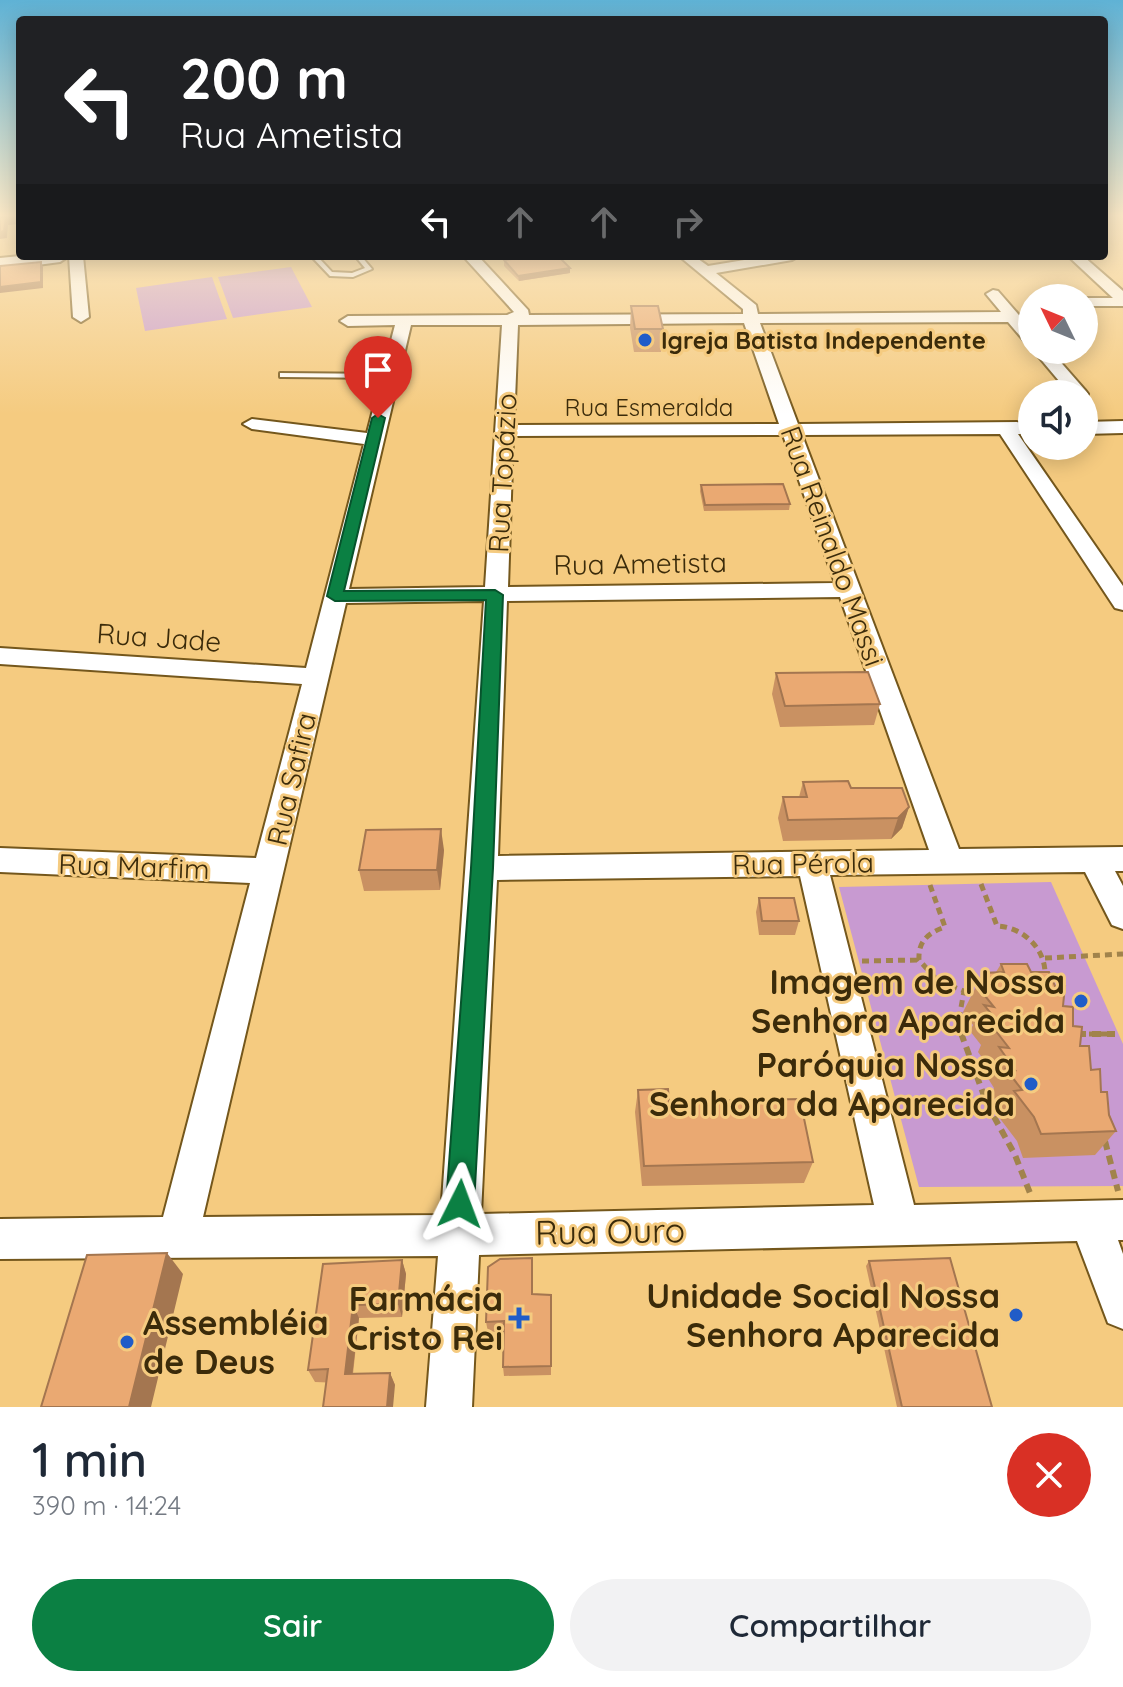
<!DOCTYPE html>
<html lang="pt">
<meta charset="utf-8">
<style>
:root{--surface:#fff;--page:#f2f2f3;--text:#1f2937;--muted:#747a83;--accent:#0b8043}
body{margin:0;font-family:Quicksand,sans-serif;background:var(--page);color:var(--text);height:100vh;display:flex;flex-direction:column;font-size:30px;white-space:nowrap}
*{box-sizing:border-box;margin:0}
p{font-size:26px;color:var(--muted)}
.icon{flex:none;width:44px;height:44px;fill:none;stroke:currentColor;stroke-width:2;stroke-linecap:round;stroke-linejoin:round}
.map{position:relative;height:1407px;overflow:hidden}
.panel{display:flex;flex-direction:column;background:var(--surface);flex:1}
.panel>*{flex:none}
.top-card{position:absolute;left:16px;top:16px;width:1092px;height:244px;border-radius:8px;box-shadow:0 4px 20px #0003;background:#202124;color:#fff;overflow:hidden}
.needle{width:52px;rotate:313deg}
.controls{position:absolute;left:1018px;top:284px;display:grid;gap:16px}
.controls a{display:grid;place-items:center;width:80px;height:80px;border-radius:50%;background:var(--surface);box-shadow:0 4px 20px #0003;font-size:40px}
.pin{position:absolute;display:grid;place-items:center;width:68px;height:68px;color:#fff;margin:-82px -34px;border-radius:50% 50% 50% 0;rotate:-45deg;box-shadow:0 0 8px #0007}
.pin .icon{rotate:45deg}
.me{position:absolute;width:88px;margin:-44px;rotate:3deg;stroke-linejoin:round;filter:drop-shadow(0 0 6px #0008)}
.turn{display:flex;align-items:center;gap:28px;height:168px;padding:0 32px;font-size:36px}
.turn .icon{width:104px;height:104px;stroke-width:2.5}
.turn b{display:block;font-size:56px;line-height:68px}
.lanes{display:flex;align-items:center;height:76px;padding:0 32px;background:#0003;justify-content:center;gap:40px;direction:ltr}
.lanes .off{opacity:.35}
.round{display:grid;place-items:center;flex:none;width:84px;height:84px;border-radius:42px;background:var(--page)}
.summary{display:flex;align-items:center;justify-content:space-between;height:136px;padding:0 32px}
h1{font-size:48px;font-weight:600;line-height:60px}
.button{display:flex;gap:16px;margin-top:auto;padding:16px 32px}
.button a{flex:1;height:92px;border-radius:48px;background:var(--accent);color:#fff;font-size:32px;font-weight:600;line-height:92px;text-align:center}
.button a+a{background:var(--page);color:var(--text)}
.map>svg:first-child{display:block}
.green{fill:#c89ad1}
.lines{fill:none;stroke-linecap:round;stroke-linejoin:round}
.lane-casing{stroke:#74571c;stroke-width:4}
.street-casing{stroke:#74571c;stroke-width:4}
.secondary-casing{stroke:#74571c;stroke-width:4}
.path-far1{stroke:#a1834b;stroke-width:5;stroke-dasharray:7 5;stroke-linecap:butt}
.path{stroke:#a1834b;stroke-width:6;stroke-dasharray:9 6;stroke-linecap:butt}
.lane{fill:#fff;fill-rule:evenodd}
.street{fill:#fff;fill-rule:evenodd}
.secondary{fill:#fff;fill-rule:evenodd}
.wall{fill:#c99162}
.shaded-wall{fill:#a47650}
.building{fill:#eaa972;stroke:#a47650;stroke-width:2}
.route{fill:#0b8043;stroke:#07532c;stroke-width:2}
.poi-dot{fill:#205cc8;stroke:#f5cb80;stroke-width:3}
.labels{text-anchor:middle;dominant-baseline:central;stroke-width:6;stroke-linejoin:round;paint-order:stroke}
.far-poi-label{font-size:24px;font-weight:bold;fill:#3b2b0a;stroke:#f5cb80;text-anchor:start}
.far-street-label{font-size:24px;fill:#3b2b0a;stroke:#f5cb80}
.street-label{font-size:28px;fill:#3b2b0a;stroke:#f5cb80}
.near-poi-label{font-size:34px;font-weight:bold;fill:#3b2b0a;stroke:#f5cb80;text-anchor:end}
.near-street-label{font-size:34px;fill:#3b2b0a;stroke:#f5cb80}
</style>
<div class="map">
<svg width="1123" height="1407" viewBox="0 0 1123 1407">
<rect width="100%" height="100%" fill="#f5cb80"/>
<path class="green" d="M291,267L312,307L233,318L218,277Z
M212,277L227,319L145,331L136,288Z
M1051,882L1123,1044V1186L919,1187L839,887Z"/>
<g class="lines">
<g class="lane-casing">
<path id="lane" d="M311,256H317L332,272L352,273L365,268L355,256H361L372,269L353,277L330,276Z
M280,373L390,374L394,376L390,378L283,377H280Z"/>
</g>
<g class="street-casing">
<path id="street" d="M69,256H83L89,317L81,322L73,317Z
M463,256H478L528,310L529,315L743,314V309L679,256H694L708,266L768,256H799L792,260L716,273L756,305L758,314L1001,312L986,294L993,290L998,291L1032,330V345L1026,343L1008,322L760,323L798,424L1032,422V434H1018L1123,586V610L1115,608L1000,434L802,435L959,849L1123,847V871H1115L1123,886V929L1112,925L1085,872L830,875L914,1205L1123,1200V1240H1118L1123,1254V1329L1108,1323L1077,1241L479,1255L472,1407H426L438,1256L0,1259V1219L163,1217L250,883L0,872V848L256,858L302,684L0,664V648L306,668L364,444L252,429L243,424L252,419L367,433L395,325L348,326L340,321L348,316L507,315L514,312ZM744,323L779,424L514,425L518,325ZM411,325H502L485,587L349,589ZM783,435L835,583L508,587L513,436ZM840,597L929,850L498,856L507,601ZM484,601L441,1215L203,1217L346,603ZM800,876L874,1205L481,1214L497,880Z
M1068,256H1083L1123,291V306H1084V298H1113Z
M1033,350H1050L1085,390L1088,394L1085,398L1084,394H1070Z
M1123,421V433L1084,434V422Z"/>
</g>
<g class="secondary-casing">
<path id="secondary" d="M20,256H69L60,262L0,270V258Z"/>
</g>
<path class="path-far1" d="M981,884L997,926C1023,927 1046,949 1045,975
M930,885L945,927C928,933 918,941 919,960L938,981L964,991L958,1024L962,1035
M1045,958L1123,954
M862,961L919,960
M1077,1034H1115"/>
<path class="path" d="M961,1033L987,1104L1015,1155L1030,1193
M1077,1034H1115
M1105,1141L1118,1191"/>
<use href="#lane" class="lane"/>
<use href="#street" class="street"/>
<use href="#secondary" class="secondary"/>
</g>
<path class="wall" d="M504,260L570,273L519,281L504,266Z
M631,306L663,329L661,352H634L630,328Z
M701,485L790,504L789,510L704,511L700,491Z
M776,673L880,704L874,725L780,727L772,694Z
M803,782L851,788L909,807L902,828L891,839L783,841L778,818L783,797H799Z
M444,850L440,890L364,891L359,870Z
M759,898L799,921L795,935H759L756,912Z
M1001,964L1031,972L1063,1006L1101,1092L1116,1131L1095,1155L1023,1158L1017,1141L998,1116L1002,1109L991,1094L994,1088L984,1072L988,1066L978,1052L981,1045L970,1031L973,1025L963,1012L983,973L996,972Z
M638,1090L813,1162L804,1183L642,1186L635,1112Z
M402,1260L406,1274L402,1317L359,1318L353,1374L390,1373L395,1385L315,1382L308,1370L323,1264Z
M869,1261L992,1407H897L866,1266Z
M533,1269V1294L551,1295V1375L504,1376L503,1367L504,1331L488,1332L486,1322Z"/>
<path class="shaded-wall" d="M20,217V224L8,225L7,238L0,239V232L6,218Z
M41,262L43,267V288L0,293V287Z
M570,268V273L519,281L518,276Z
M909,807L902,828L891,839L898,818Z
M441,829L444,850L440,890L437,870Z
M167,1253L183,1274L151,1407H129Z
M402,1260L406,1274L402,1317L398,1304Z
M353,1305L359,1318L351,1386L345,1374Z
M390,1373L395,1385L393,1407H387Z"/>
<path class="building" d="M0,217H20L6,218L4,231L0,232Z
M535,256H558L570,268L518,276L504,260Z
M41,262V282L0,287V266Z
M631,306H658L663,329H635Z
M783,484L790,504L705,505L701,485Z
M868,672L880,704L785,706L776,673Z
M848,781L851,788H902L909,807L898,818L788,820L783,797H807L803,782Z
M441,829L437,870H359L366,830Z
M759,898H794L799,921H762Z
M1001,964H1027L1031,972H1049L1055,986H1065L1063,1006L1073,1007V1026L1082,1027L1080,1046H1089L1091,1070L1100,1069L1101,1092H1107L1109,1115L1116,1131L1041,1134L1034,1117L1014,1091L1022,1090L1006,1069L1015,1070L999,1047L1009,1048L992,1026L1002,1027L984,1005L994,1007L977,986H987L983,973L1004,972Z
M668,1089L669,1102L800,1099L813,1162L644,1166L638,1090Z
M167,1253L129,1407H41L87,1255Z
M532,1258V1294L551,1295V1366L503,1367L504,1321L486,1322L488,1267L500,1259Z
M950,1258L992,1407H902L869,1261Z
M402,1260L398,1304L353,1305L345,1374L390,1373L387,1407H323L328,1369L308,1370L323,1264Z"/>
<linearGradient id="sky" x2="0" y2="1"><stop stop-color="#5fb2d5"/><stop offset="0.52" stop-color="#fae8c6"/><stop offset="1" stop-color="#fae8c6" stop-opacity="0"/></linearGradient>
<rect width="1123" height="414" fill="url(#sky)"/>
<path class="route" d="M378,414L385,418L344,591L495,590L503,595L493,868L474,1204L470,1214L460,1218L451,1214L446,1204L471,868L486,600L335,601L327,596L372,418Z"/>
<g class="poi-dot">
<circle cx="645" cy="340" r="8"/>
<circle cx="1081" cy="1001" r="8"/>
<circle cx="1031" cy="1084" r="8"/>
<circle cx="1016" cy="1315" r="8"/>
<path d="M515 1306h8v8h8v8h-8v8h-8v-8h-8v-8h8z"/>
<circle cx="127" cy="1342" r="8"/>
</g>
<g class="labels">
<g class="far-poi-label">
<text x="661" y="340">Igreja Batista Independente</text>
</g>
<g class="far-street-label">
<text x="649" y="407">Rua Esmeralda</text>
</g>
<g class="street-label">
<text transform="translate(502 473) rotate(-87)">Rua Topázio</text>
<text transform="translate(833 546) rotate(70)">Rua Reinaldo Massi</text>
<text transform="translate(640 563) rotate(-1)">Rua Ametista</text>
<text transform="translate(159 637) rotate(4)">Rua Jade</text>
<text transform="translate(291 779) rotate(-77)">Rua Safira</text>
<text transform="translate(803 863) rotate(-1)">Rua Pérola</text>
<text transform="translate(134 866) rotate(2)">Rua Marfim</text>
</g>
<g class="near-poi-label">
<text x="1065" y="981">Imagem de Nossa<tspan x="1065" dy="39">Senhora Aparecida</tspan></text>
<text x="1015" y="1064">Paróquia Nossa<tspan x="1015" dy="39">Senhora da Aparecida</tspan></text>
<text x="1000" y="1295">Unidade Social Nossa<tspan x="1000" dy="39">Senhora Aparecida</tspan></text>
<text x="503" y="1298">Farmácia<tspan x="503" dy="39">Cristo Rei</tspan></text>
<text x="143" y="1322" text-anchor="start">Assembléia<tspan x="143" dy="39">de Deus</tspan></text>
</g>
<g class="near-street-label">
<text transform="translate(610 1231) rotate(-1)">Rua Ouro</text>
</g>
</g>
</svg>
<div class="controls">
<a><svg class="needle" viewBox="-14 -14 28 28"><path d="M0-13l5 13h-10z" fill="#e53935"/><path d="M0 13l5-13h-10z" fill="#747a83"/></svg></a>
<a><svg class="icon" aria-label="sound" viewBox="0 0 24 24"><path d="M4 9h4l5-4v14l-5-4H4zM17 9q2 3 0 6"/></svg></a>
</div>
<div class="pin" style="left:378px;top:418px;background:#d93025"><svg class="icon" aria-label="arrive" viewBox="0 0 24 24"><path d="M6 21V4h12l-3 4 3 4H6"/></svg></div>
<svg class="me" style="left:460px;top:1204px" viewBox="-20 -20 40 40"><path d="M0-17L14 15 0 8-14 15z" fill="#0b8043" stroke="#fff" stroke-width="4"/></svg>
<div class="top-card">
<div class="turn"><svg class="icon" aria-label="left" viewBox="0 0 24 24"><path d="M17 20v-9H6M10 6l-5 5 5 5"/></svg><div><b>200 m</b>Rua Ametista</div></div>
<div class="lanes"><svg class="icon" aria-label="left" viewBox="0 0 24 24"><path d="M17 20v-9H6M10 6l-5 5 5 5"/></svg><svg class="icon off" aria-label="ahead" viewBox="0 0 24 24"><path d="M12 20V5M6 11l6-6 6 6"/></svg><svg class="icon off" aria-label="ahead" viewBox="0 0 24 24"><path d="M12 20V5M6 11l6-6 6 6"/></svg><svg class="icon off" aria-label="right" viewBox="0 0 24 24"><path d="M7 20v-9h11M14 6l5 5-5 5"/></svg></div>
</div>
</div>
<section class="panel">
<div class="summary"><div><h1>1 min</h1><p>390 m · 14:24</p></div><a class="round" style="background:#d93025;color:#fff"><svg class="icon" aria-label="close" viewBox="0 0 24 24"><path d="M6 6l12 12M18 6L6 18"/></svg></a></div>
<div class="button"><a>Sair</a><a>Compartilhar</a></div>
</section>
